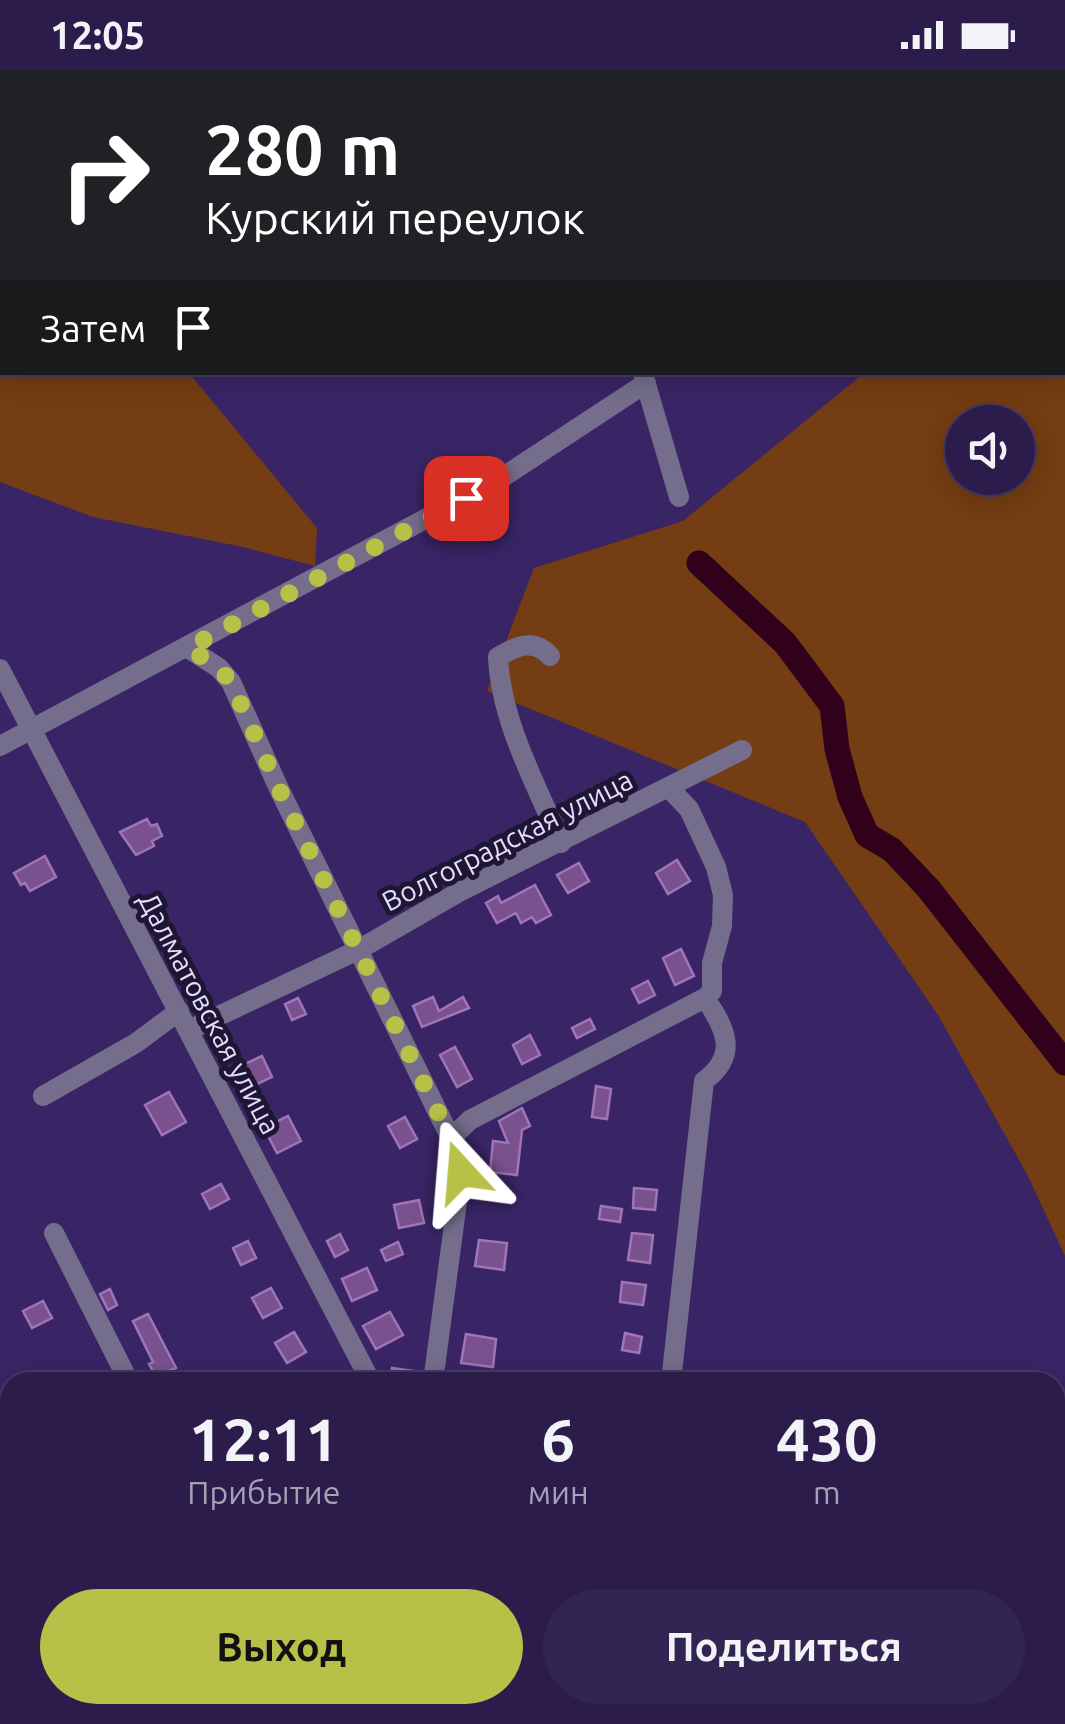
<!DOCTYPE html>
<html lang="ru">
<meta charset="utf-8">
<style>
:root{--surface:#2b1c4c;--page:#332553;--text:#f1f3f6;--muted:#a6a1b5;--line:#473a64;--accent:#b7c147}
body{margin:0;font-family:Ubuntu,sans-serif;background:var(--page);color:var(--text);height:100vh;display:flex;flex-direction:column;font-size:38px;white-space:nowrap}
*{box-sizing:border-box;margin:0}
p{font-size:32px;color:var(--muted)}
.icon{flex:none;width:55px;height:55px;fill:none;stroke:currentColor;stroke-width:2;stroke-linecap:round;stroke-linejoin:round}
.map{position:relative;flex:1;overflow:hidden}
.sheet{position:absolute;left:0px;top:1302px;width:1065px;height:352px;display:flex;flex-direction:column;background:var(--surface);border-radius:30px 30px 0 0;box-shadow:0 5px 25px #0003,0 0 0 2px var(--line)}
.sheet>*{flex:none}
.banner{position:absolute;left:0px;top:0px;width:1065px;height:305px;box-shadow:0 5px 25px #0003,0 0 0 2px var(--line);background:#202124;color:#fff;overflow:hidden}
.tools{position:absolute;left:945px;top:335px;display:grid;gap:20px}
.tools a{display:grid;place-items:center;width:90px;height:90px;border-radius:50%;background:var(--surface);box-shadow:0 5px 25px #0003,0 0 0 2px var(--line);font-size:50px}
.pin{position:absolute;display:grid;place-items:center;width:85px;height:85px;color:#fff;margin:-42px;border-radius:20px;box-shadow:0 5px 15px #0006}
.me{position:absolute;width:110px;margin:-55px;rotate:341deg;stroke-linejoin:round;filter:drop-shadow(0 0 8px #0008)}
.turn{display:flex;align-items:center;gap:35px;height:210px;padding:0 40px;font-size:45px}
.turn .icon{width:130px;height:130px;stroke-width:2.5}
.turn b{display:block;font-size:70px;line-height:85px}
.then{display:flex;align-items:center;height:95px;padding:0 40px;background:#0003;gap:20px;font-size:38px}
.eta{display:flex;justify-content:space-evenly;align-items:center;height:170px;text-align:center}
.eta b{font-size:60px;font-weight:700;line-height:70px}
.primary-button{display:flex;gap:20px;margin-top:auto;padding:20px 40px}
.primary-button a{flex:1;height:115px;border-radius:60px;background:var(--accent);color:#111;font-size:40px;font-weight:700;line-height:115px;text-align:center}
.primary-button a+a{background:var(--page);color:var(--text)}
.status{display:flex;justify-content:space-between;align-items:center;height:70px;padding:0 50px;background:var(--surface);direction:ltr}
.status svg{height:28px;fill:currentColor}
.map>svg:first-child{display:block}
.green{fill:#743d13;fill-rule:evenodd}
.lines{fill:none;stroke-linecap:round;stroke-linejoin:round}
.river{stroke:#31011b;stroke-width:25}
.building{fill:#79518e;stroke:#a174b8;stroke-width:2.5}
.minor{stroke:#746e8c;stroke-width:20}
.route{stroke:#b7c147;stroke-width:18;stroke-dasharray:0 32.4}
.labels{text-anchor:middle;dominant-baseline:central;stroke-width:10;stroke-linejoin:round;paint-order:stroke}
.street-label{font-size:28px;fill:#e3defe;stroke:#1e1633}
</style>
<div class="status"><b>12:05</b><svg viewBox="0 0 49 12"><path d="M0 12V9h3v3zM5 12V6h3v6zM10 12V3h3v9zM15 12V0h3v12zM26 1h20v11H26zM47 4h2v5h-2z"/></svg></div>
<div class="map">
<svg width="1065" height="1654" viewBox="0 0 1065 1654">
<rect width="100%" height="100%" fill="#392566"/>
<path class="green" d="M925,0H1065V1186L1028,1106L938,945L805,752L487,621L534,498L683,451L864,303L1062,302V2H924ZM962,352H1018V408H962Z
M0,115L2,302L189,303L317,458L315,496L243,477L93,447L0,412Z"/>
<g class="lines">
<path class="river" d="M699,493L785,573L832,636L837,679L850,727L867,765L892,780L928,818L1065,993
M1055,1389L1065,1381
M894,1654L899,1645"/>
</g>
<path class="building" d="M147,749L151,756L157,754L162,766L152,771L154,776L136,785L120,762Z
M45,786L56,807L30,821L25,813L21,815L14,803Z
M677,790L690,811L668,824L656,803Z
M579,793L589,811L568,823L557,805Z
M535,815L551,845L536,853L532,847L521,853L516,843L497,853L486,833L498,826L501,833Z
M681,879L694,906L675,915L663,888Z
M648,911L655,925L639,933L632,919Z
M433,927L439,941L463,927L469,938L422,957L413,936Z
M298,928L306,944L292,950L285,934Z
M590,949L595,959L577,968L572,958Z
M530,965L540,985L522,994L513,975Z
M455,977L472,1009L457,1017L440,985Z
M262,986L272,1007L247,1019L236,998Z
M596,1016L611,1019L607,1049L592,1047Z
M169,1022L186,1052L162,1065L145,1035Z
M522,1038L530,1056L522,1060L517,1105L490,1102L493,1071L508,1073L499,1051Z
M288,1046L301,1071L277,1083L264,1058Z
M405,1047L417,1069L400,1078L388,1056Z
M221,1114L229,1129L210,1139L202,1124Z
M634,1118L657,1120L655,1140L633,1138Z
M419,1130L424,1153L399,1158L394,1135Z
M601,1136L622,1139L620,1152L599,1149Z
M632,1163L653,1165L650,1193L628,1190Z
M340,1164L348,1180L335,1187L327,1171Z
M479,1170L507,1173L504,1200L475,1196Z
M248,1171L256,1188L241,1195L233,1178Z
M398,1172L403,1184L386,1191L381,1180Z
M367,1198L377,1220L352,1231L342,1209Z
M622,1212L646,1215L643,1235L620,1232Z
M271,1218L282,1238L263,1248L252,1228Z
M110,1219L117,1235L108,1240L100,1224Z
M43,1231L52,1248L32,1258L23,1241Z
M390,1242L403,1265L376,1279L363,1256Z
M148,1244L176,1298L156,1307L149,1294L153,1292L133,1251Z
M294,1262L306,1282L287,1293L275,1273Z
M625,1263L642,1267L639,1283L622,1280Z
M466,1264L496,1269L493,1297L461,1293Z
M392,1298L414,1301L412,1312L390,1311Z"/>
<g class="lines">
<path class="minor" d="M96,0L99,2
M123,0V2
M548,0L549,2
M756,2L765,0
M643,304L679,427
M188,578L219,598L231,612L280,721L460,1087L459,1117L433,1312
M550,586C534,568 516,576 498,587C501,652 536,714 561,773
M0,599L371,1312
M0,676L500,409L646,313
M189,960L358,880L459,822L742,680
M43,1026L136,973L179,941
M451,1068L470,1050L705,928L712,921V893L722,856L723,825L716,797L689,739L669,718
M54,1163L129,1312
M671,1312L704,1011C739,985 726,959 705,928
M0,1392L10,1386
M0,1634L10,1629
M379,1654L381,1645
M619,1654L620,1645"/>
</g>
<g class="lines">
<path class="route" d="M461,1102L460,1087L280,721L231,612L219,598L188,578L466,428"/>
</g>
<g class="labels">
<g class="street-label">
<text transform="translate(507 770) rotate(-27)">Волгоградская улица</text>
<text transform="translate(210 943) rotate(62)">Далматовская улица</text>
</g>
</g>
</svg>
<div class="tools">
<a><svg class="icon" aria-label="sound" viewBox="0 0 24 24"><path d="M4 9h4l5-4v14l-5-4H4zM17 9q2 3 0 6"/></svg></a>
</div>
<div class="pin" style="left:466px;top:428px;background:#d93025"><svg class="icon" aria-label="arrive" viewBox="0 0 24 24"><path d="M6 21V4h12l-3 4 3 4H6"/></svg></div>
<svg class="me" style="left:461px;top:1102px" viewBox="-20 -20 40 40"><path d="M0-17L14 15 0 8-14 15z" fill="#b7c147" stroke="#fff" stroke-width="4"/></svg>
<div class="banner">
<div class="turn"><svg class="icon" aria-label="right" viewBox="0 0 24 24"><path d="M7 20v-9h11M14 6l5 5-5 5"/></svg><div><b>280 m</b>Курский переулок</div></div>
<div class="then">Затем<svg class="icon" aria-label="arrive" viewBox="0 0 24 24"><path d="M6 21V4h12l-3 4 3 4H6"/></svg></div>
</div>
<section class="sheet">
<div class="eta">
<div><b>12:11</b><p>Прибытие</p></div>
<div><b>6</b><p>мин</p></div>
<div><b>430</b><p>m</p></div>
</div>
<div class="primary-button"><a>Выход</a><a>Поделиться</a></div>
</section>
</div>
